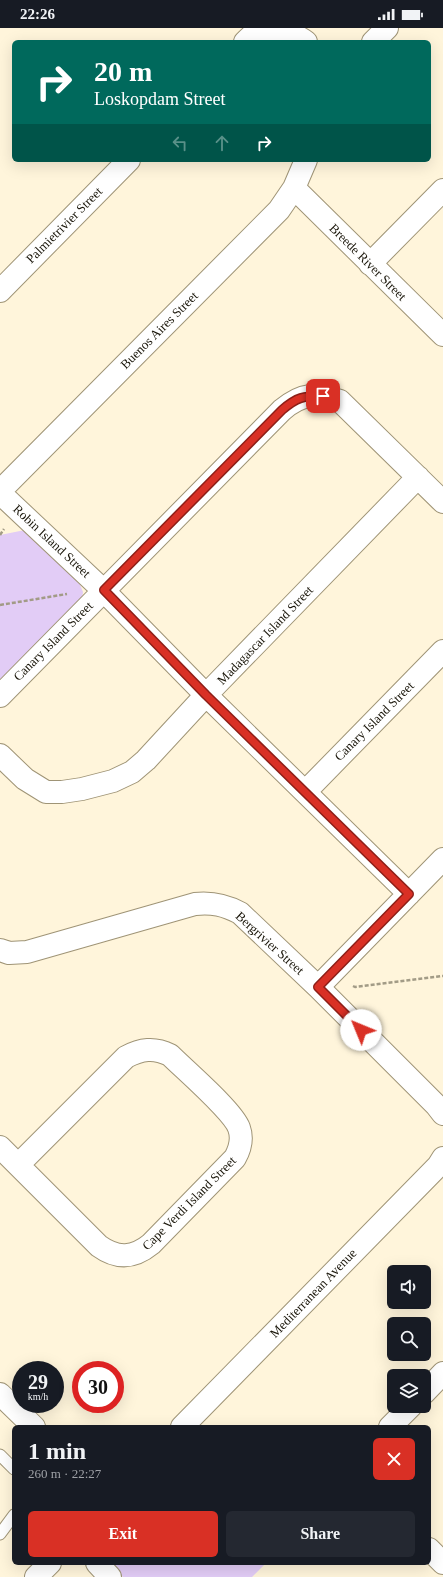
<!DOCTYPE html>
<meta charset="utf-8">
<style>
:root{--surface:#171b24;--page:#242831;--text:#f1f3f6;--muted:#9ea1a6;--accent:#d93025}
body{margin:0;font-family:"Times New Roman",serif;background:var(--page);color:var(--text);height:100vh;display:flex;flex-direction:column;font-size:15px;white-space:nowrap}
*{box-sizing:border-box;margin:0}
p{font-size:13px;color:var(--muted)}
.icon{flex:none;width:22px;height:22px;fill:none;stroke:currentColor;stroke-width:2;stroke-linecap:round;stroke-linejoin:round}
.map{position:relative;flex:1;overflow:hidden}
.details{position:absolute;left:12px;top:1397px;width:419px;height:140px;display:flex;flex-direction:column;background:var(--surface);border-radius:6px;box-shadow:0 4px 16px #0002}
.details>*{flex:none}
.guide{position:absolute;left:12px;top:12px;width:419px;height:122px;border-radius:6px;box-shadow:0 4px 16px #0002;background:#00695c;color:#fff;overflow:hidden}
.tools{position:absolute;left:387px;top:1237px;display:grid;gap:8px}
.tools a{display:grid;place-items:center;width:44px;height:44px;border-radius:6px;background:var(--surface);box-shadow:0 4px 16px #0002;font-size:20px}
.speed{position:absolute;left:12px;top:1333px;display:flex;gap:8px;font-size:20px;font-weight:700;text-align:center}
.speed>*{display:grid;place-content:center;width:52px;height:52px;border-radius:50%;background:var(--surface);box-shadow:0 4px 16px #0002;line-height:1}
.speed small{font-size:10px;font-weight:400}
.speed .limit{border:6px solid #d22;background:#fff;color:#111}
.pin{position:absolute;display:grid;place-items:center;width:34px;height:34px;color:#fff;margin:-17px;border-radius:8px;box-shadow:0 2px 6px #0006}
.me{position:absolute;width:44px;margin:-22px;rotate:315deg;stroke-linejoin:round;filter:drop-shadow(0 0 3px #0008)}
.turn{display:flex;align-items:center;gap:14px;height:84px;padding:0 16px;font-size:18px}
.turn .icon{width:52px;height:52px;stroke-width:2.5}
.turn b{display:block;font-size:28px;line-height:34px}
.lanes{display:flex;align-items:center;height:38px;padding:0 16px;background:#0003;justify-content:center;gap:20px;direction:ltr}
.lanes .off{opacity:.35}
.round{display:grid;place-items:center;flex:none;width:42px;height:42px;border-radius:6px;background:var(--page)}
.overview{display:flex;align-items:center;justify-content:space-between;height:68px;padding:0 16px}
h1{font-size:24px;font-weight:800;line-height:30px}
.cta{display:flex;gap:8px;margin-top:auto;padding:8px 16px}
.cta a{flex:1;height:46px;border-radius:6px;background:var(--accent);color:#fff;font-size:16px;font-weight:800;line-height:46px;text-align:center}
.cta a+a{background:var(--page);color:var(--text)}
.status{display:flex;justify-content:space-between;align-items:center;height:28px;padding:0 20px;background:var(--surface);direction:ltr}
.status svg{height:11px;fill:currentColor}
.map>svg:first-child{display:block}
.green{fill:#e2ccf6}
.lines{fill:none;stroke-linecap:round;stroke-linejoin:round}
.lane-casing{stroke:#9f9476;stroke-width:13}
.street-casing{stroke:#9f9476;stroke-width:24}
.path{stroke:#a29b86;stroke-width:2.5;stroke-dasharray:4 2;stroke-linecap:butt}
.lane{stroke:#fff;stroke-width:11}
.street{stroke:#fff;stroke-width:22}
.route-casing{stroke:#8d1f18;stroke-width:10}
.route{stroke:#d93025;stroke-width:7}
.labels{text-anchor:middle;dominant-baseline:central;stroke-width:3.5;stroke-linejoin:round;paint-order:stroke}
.street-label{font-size:13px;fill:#191509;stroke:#fff}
</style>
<div class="status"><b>22:26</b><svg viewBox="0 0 49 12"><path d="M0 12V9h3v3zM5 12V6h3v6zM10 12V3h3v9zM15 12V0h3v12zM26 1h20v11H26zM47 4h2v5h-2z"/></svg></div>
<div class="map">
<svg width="443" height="1549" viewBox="0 0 443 1549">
<rect width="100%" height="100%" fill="#fff5db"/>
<path class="green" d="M25,502L79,554L83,564L82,571L0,659V507Z
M108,1535H266L252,1549H123Z"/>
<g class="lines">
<g class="lane-casing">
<path id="lane" d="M0,1427L14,1441
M0,1506L14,1487"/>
</g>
<g class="street-casing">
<path id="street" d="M245,14C248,11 251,8 255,5C271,0 292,3 306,14
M373,14L387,0
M294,160L443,307
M370,236L443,162
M0,263L129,132
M0,463L279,182L294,160L306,132
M0,465L104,563L206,667L409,866
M0,668L282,382C302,365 315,365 340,373L443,474
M0,727L25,751L46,764H62L82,761L113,753L132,744L146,732L206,667L418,449
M305,764L443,623
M0,922L9,925L27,924L195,876C212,874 225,877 240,885L318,959L436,1077L443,1086
M318,959L443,831
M0,1119L99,1218C117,1231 134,1230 151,1216L235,1130C240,1121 243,1111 239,1100C233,1083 185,1042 170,1027C154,1019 141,1021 126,1029L18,1137
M424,1365L443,1345
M0,1366L34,1399
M182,1399L438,1138L443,1130
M390,1399L411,1378
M429,1521L443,1535
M97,1535L110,1549
M36,1549L50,1535"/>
</g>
<path class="path" d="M0,507L4,501
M0,577L67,566
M353,958L355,959L443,948"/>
<use href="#lane" class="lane"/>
<use href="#street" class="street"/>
</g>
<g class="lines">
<g class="route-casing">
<path id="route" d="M323,368C303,368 297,369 282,382L104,562L206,667L409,866L318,959L361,1002"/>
</g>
<use href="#route" class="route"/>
</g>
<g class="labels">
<g class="street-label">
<text transform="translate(64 197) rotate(-45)">Palmietrivier Street</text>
<text transform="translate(368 234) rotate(45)">Breede River Street</text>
<text transform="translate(159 302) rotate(-45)">Buenos Aires Street</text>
<text transform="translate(52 513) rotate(43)">Robin Island Street</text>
<text transform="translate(265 607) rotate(-46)">Madagascar Island Street</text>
<text transform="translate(53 613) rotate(-45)">Canary Island Street</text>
<text transform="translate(374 693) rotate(-45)">Canary Island Street</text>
<text transform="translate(270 915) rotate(42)">Bergrivier Street</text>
<text transform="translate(189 1175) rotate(-45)">Cape Verdi Island Street</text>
<text transform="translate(313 1265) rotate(-46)">Mediterranean Avenue</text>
</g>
</g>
</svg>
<div class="tools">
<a><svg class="icon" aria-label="sound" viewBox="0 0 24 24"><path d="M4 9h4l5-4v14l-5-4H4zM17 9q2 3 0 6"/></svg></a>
<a><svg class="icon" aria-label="search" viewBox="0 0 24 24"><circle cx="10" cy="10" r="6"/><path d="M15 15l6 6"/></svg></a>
<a><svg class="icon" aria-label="layers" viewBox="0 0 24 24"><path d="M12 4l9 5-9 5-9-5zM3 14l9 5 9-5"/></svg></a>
</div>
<div class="speed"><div>29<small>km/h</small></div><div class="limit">30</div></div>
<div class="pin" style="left:323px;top:368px;background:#d93025"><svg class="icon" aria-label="arrive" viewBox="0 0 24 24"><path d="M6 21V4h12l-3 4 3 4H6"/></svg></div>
<svg class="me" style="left:361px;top:1002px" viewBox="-20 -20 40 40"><circle r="19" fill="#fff"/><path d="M0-13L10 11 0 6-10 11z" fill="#d93025"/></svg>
<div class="guide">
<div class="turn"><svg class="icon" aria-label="right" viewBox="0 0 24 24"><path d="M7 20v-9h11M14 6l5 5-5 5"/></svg><div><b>20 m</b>Loskopdam Street</div></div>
<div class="lanes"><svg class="icon off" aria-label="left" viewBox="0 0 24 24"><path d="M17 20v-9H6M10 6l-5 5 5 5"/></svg><svg class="icon off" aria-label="ahead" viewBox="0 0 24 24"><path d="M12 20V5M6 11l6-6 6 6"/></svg><svg class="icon" aria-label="right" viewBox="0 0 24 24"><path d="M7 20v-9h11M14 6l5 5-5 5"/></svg></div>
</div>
<section class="details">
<div class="overview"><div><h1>1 min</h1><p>260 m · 22:27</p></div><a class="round" style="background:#d93025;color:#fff"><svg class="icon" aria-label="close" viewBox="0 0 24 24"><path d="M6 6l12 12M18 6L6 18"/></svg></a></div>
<div class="cta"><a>Exit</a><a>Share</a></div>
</section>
</div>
